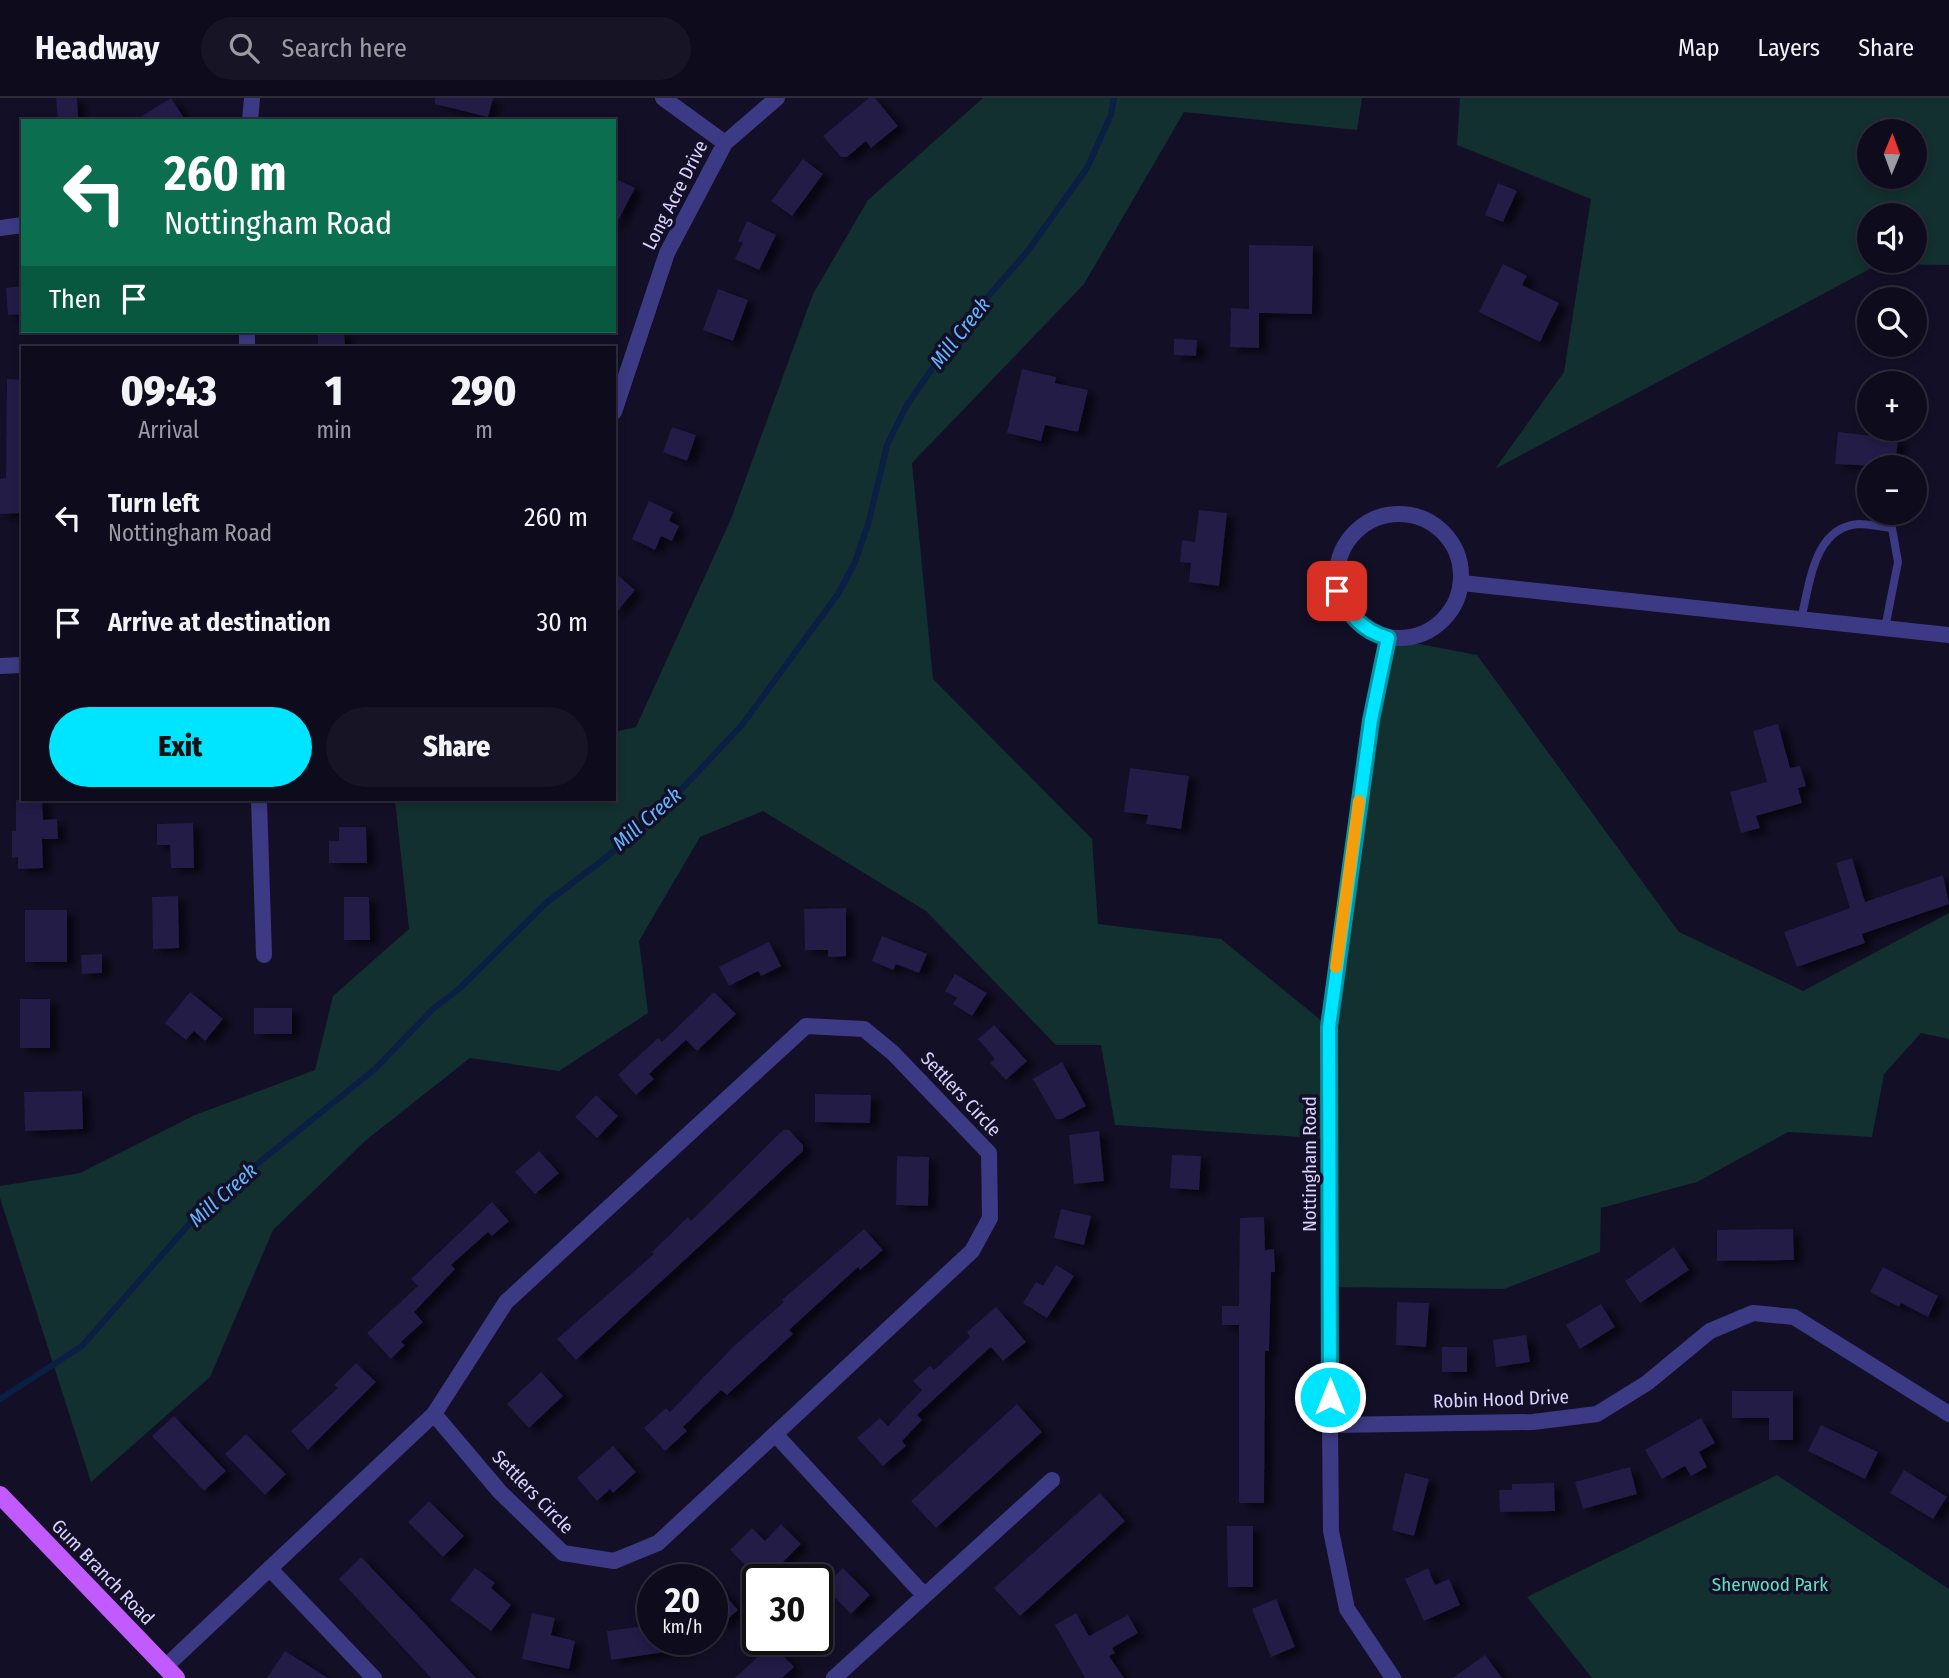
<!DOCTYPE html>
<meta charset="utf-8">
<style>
:root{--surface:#0e0b1c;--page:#171425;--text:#f1f3f6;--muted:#9b9ba3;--line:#2e2b3b;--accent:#00e5ff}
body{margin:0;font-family:"Fira Sans Condensed",sans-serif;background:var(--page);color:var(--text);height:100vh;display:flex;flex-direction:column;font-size:26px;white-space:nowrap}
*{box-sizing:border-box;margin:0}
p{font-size:23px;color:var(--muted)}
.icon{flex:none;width:38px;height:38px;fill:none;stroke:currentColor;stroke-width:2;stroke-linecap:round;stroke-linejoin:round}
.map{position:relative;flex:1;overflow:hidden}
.panel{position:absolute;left:21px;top:248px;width:595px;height:455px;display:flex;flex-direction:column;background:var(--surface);border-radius:0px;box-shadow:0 4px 10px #0003,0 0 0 2px var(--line)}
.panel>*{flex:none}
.hud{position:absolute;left:21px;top:21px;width:595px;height:214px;border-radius:0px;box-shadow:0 4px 10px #0003,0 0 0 2px var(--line);background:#0b6e4f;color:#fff;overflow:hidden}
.needle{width:46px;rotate:1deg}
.fabs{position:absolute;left:1857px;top:21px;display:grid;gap:14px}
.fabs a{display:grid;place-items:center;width:70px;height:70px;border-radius:50%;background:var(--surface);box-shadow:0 4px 10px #0003,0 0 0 2px var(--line);font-size:35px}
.speed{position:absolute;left:637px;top:1466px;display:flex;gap:14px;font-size:35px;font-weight:700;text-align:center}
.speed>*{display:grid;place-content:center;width:91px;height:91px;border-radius:50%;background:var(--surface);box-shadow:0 4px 10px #0003,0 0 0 2px var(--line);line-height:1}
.speed small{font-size:18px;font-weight:400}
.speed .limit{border:4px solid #111;border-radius:10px;background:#fff;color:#111}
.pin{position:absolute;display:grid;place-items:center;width:60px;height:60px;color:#fff;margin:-30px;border-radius:14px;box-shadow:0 4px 10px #0006}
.me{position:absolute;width:77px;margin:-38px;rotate:0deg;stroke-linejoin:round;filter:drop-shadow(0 0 5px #0008)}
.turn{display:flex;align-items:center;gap:24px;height:147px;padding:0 28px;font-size:32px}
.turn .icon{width:91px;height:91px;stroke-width:2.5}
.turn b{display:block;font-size:49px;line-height:60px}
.then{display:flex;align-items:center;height:66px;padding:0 28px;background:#0003;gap:14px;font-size:26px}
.eta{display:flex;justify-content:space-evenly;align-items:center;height:119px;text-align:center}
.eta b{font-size:42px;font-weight:800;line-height:49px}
.cta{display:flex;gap:14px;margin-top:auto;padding:14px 28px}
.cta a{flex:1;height:80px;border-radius:42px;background:var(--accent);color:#111;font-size:28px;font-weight:800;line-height:80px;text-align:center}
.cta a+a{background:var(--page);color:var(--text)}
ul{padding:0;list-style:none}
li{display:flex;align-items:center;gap:21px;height:105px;padding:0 28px}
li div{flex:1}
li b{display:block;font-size:26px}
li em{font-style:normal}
header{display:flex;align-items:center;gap:42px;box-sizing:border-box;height:98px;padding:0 35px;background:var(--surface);border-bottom:2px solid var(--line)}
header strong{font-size:33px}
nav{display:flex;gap:38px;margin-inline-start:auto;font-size:24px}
.search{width:490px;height:63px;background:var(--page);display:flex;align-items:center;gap:18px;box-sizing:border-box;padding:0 24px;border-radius:38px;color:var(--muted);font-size:26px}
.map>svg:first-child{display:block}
.green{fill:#12302f;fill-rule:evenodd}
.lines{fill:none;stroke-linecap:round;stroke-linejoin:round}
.stream{stroke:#0a1f44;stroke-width:6}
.building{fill:#241b47;filter:url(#shadow)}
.service{stroke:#3d3a85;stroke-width:8}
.minor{stroke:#3d3a85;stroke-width:16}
.primary{stroke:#c25bff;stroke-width:18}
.route-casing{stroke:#0095a6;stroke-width:18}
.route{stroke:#00e5ff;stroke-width:12}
.slow{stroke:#f59e0b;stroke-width:12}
.labels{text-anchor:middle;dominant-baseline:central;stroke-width:7;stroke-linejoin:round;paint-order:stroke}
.street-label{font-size:19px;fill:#d9d4ff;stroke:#130f26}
.park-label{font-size:19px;fill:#5fe0c0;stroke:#130f26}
.water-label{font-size:21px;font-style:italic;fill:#62b6ff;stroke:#130f26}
</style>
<header>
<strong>Headway</strong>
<div class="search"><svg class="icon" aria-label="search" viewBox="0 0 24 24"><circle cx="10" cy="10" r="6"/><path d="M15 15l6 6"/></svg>Search here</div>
<nav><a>Map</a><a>Layers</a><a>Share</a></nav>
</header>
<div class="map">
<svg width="1949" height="1580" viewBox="0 0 1949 1580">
<defs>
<filter id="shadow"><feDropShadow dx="8" dy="4.5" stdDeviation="3.5" flood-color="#0009"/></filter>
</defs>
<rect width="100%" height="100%" fill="#130f26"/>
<path class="green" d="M983,0H1362L1357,32L1184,14L1084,186L912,365L933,581L1092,741L1098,826L1221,841L1328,928L1388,540L1477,557L1679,834L1803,893L1949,815V941L1921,935L1884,976L1872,1039L1788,1034L1697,1084L1601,1110L1600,1154L1504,1191L1330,1189V1041L1115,1027L1101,947H1056L926,813L763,713L700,739L639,843L648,915L559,973L470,960L365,1043L273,1132L210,1279L91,1384L0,1100V1088L80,1075L195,1017L315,972L333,898L409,831L395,702H614V634L636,629L731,421L813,196L868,102Z
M1460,0H1949V167L1879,166L1495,371L1564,274L1591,101L1457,47ZM1869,33H1914V79H1869ZM1869,117H1914V163H1869Z
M1777,1377L1949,1491V1580H1592L1527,1499Z"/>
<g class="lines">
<path class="stream" d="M0,1301L82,1248L205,1108L375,971L433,911L460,890L546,805L608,758L676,697L742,627L838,496L855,464L869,423L887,347L907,307L958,233L1027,154L1087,70L1111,17L1114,0"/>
</g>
<path class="building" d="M56,0H77L78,19L58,21Z
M171,0L186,23H134Z
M435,0H493L488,19L435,6Z
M869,0H875L898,28L871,50L866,43L847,59H841L823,38Z
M803,61L823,76L792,118L771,103Z
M614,80L635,90L614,130Z
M1498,85L1517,93L1503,124L1485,117Z
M747,123L776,137L759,172L735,161L743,145L738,143Z
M1249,147L1313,148L1312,216L1259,215V250L1230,249L1231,210L1249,211Z
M1503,166L1527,178L1522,187L1559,205L1540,244L1479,214Z
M23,188V216L8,217L6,190Z
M718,191L748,202L733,243L703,232Z
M318,233H344L345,250H318Z
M1174,241L1197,242L1196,258L1174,257Z
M1022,271L1056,279L1055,285L1088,292L1078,334L1045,327L1041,343L1007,335Z
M7,281L23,282V415L0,416V381L6,380Z
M672,329L696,337L687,363L663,354Z
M1838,334L1898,341L1895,369L1835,366Z
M649,403L673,414L669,423L679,428L672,443L661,438L655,452L632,441Z
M1199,412L1227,415L1219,488L1189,484L1191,465L1180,464L1182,442L1195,444Z
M614,474L635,492L614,517Z
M1778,626L1790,670L1800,668L1806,688L1798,690L1802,705L1756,718L1760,730L1741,735L1730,694L1767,684L1753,633Z
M1130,670L1189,678L1181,731L1146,726L1148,717L1124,714Z
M16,702H42L43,722L57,721L58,741H42L43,770L18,771V759L12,760V733H16Z
M193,725L194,770H171L170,747H157V726Z
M339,729H366L367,765H329V743H339Z
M1852,760L1865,804L1943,777L1949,806L1862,836L1865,845L1797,869L1784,834L1850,810L1836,765Z
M178,798L179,850L153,851L152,799Z
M344,799H369L370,842H344Z
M846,810V858L828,859V852H805L804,811Z
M25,812H67V864H25Z
M882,838L927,856L919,875L896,866L893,872L872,863Z
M769,844L781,868L761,878L758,873L729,888L719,869Z
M102,856V875L82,876L81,857Z
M955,876L987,895L972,918L953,906L957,900L945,893Z
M190,894L223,921L205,943L194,933L186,942L165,925Z
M714,894L736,916L697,953L686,942L649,976L654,981L636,997L618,977L658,940L662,944Z
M20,901H50V950H20Z
M254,910H292V936H254Z
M994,927L1027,963L1006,982L990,965L995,961L978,941Z
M1062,964L1086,1008L1062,1021H1056L1033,981Z
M82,993L83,1031L25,1033L24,994Z
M815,996L871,997L870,1025L815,1024Z
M596,997L618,1018L597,1040L575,1019Z
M783,1032H789L803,1047V1053L576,1262L557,1241L654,1156L652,1154L688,1119L691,1123Z
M1099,1033L1104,1083L1074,1086L1069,1037Z
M539,1053L559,1075L535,1096L515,1074Z
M1172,1057L1201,1058L1199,1092L1170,1090Z
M897,1058L929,1059L928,1108L896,1107Z
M492,1104L509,1123L492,1138L488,1134L451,1167L455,1171L414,1214L423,1224L401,1244L405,1247L391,1261L367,1235L418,1188L411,1181Z
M1061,1111L1091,1118L1084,1147L1054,1140Z
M1264,1119L1265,1152L1274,1151L1275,1174H1271L1269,1253H1265L1264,1405H1239V1227H1222V1208H1239L1240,1120Z
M864,1131L883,1152L860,1172L858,1169L789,1232L793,1236L727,1297L721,1292L683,1329L687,1333L665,1353L644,1330L666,1310L670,1314L735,1247L784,1204L782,1202Z
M1793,1131L1794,1162L1717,1163V1132Z
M1674,1149L1689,1172L1640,1205L1625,1183Z
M1056,1167L1074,1178L1047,1220L1023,1205L1036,1184L1043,1188Z
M1883,1169L1938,1198L1928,1219L1901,1205L1899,1209L1870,1194Z
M1397,1204L1429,1205L1426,1249L1396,1247Z
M1601,1206L1615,1229L1580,1251L1566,1227Z
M996,1209L1026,1244L1003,1263L991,1249L984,1255L917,1317L922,1322L902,1343L906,1348L883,1368L857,1340L880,1320L888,1328L922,1292L913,1283L930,1268L934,1272L970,1239L967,1234Z
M1526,1237L1530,1264L1496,1269L1493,1242Z
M1442,1249H1467V1274H1442Z
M356,1265L376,1284L308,1352L291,1333L338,1290L334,1287Z
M541,1274L563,1298L529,1330L507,1306Z
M1732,1293H1793V1342H1769V1320H1732Z
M1017,1306L1042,1334L936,1430L911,1403Z
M174,1318L226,1373L204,1393L152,1338Z
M1701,1320L1715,1345L1699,1354L1707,1369L1691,1378L1685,1368L1662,1381L1645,1352Z
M1821,1327L1878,1354L1865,1381L1808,1353Z
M246,1336L286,1376L265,1397L225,1356Z
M613,1348L636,1374L613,1395L610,1391L597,1403L577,1380Z
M1630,1369L1637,1396L1583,1411L1575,1384Z
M1904,1372L1947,1399L1933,1421L1890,1395Z
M1405,1375L1429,1381L1414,1438L1392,1432Z
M1554,1385L1555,1413L1500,1414L1499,1392H1512V1386Z
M1100,1395L1125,1423L1020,1518L994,1490Z
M429,1403L464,1438L443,1459L408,1424Z
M781,1426L801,1446L765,1482H760L730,1452L752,1430L765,1443Z
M1227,1428H1253V1489H1228Z
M361,1459L412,1512L476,1580H431L339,1481Z
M475,1470L495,1485L491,1490L511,1507L491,1533L450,1502Z
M843,1470L870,1497L851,1516L824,1489Z
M1428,1470L1435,1487L1449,1481L1460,1507L1424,1523L1405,1481Z
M712,1483L738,1512L721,1527L712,1517Z
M1276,1501L1295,1549L1271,1559L1252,1511Z
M532,1515L555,1520L551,1537L575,1543L569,1571L522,1561Z
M1076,1515L1089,1538L1128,1517L1138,1535L1112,1550L1115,1555L1109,1558L1124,1580H1085L1055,1527Z
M653,1527V1542H684L685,1551L611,1562L607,1533Z
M772,1546L794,1569L782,1580H735Z
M285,1553L328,1580H267Z
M1485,1557L1502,1580H1453Z"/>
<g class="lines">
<path class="service" d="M1801,521C1810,487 1813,429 1859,426C1869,426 1881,429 1892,430L1898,464L1885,530"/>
<path class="minor" d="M663,0L725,45
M250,23L252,0
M0,130L23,127
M247,233V250
M614,314L667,155L725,45L777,0
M1337 478a62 62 0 1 1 124 0a62 62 0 1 1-124 0Z
M1462,485L1949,537
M1388,540L1371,622L1329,928L1330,1327L1331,1433L1347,1511L1393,1580
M0,568L23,567
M259,702L264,857
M1330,1327L1533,1324L1597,1316L1647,1285L1710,1233L1753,1215L1794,1219L1949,1316
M775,1336L923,1496
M270,1471L374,1580
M165,1569L434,1316L506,1204L806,928L864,931L893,955L989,1055L990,1120L972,1153L658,1445L614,1463L563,1455L500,1394L434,1316
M834,1580L1052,1382"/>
<path class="primary" d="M0,1397L176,1580"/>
</g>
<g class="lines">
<g class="route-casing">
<path id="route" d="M1330,1299L1329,929L1371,622L1388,540C1360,532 1351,517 1337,493"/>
</g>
<use href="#route" class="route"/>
<path class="slow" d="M1336,869L1359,703"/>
</g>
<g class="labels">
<g class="street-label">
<text transform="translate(675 97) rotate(-63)">Long Acre Drive</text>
<text transform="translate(961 996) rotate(47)">Settlers Circle</text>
<text transform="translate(1309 1066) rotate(-90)">Nottingham Road</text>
<text transform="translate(1501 1301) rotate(-2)">Robin Hood Drive</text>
<text transform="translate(533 1394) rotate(46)">Settlers Circle</text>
<text transform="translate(103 1474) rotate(46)">Gum Branch Road</text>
</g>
<g class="park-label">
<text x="1770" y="1486">Sherwood Park</text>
</g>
<g class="water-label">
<text transform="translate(960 235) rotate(-52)">Mill Creek</text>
<text transform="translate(647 721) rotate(-41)">Mill Creek</text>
<text transform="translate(223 1097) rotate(-42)">Mill Creek</text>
</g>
</g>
</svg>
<div class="fabs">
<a><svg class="needle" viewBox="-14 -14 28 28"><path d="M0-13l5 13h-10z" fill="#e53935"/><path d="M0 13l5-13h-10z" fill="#9b9ba3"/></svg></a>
<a><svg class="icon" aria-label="sound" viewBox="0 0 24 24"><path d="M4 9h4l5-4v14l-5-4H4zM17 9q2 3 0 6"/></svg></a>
<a><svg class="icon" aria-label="search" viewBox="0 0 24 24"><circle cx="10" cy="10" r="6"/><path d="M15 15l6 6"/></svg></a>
<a>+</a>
<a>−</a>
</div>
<div class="speed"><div>20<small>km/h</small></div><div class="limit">30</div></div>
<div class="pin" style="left:1337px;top:493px;background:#d93025"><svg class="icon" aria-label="arrive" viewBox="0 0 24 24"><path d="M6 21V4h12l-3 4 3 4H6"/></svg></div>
<svg class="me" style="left:1330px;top:1299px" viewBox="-20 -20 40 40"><circle r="17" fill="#00e5ff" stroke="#fff" stroke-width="3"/><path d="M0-11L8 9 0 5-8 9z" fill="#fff"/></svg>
<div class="hud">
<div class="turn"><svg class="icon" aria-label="left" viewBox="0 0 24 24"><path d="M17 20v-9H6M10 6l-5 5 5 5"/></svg><div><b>260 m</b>Nottingham Road</div></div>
<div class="then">Then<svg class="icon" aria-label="arrive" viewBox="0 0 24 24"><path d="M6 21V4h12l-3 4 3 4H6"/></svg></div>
</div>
<section class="panel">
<div class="eta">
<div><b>09:43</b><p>Arrival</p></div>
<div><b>1</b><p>min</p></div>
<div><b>290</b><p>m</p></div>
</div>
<ul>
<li><svg class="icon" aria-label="left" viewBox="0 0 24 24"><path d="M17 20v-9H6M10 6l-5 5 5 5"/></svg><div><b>Turn left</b><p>Nottingham Road</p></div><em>260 m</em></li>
<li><svg class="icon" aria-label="arrive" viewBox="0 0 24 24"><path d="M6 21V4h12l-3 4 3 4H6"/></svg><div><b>Arrive at destination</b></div><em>30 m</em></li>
</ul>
<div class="cta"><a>Exit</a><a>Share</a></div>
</section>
</div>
